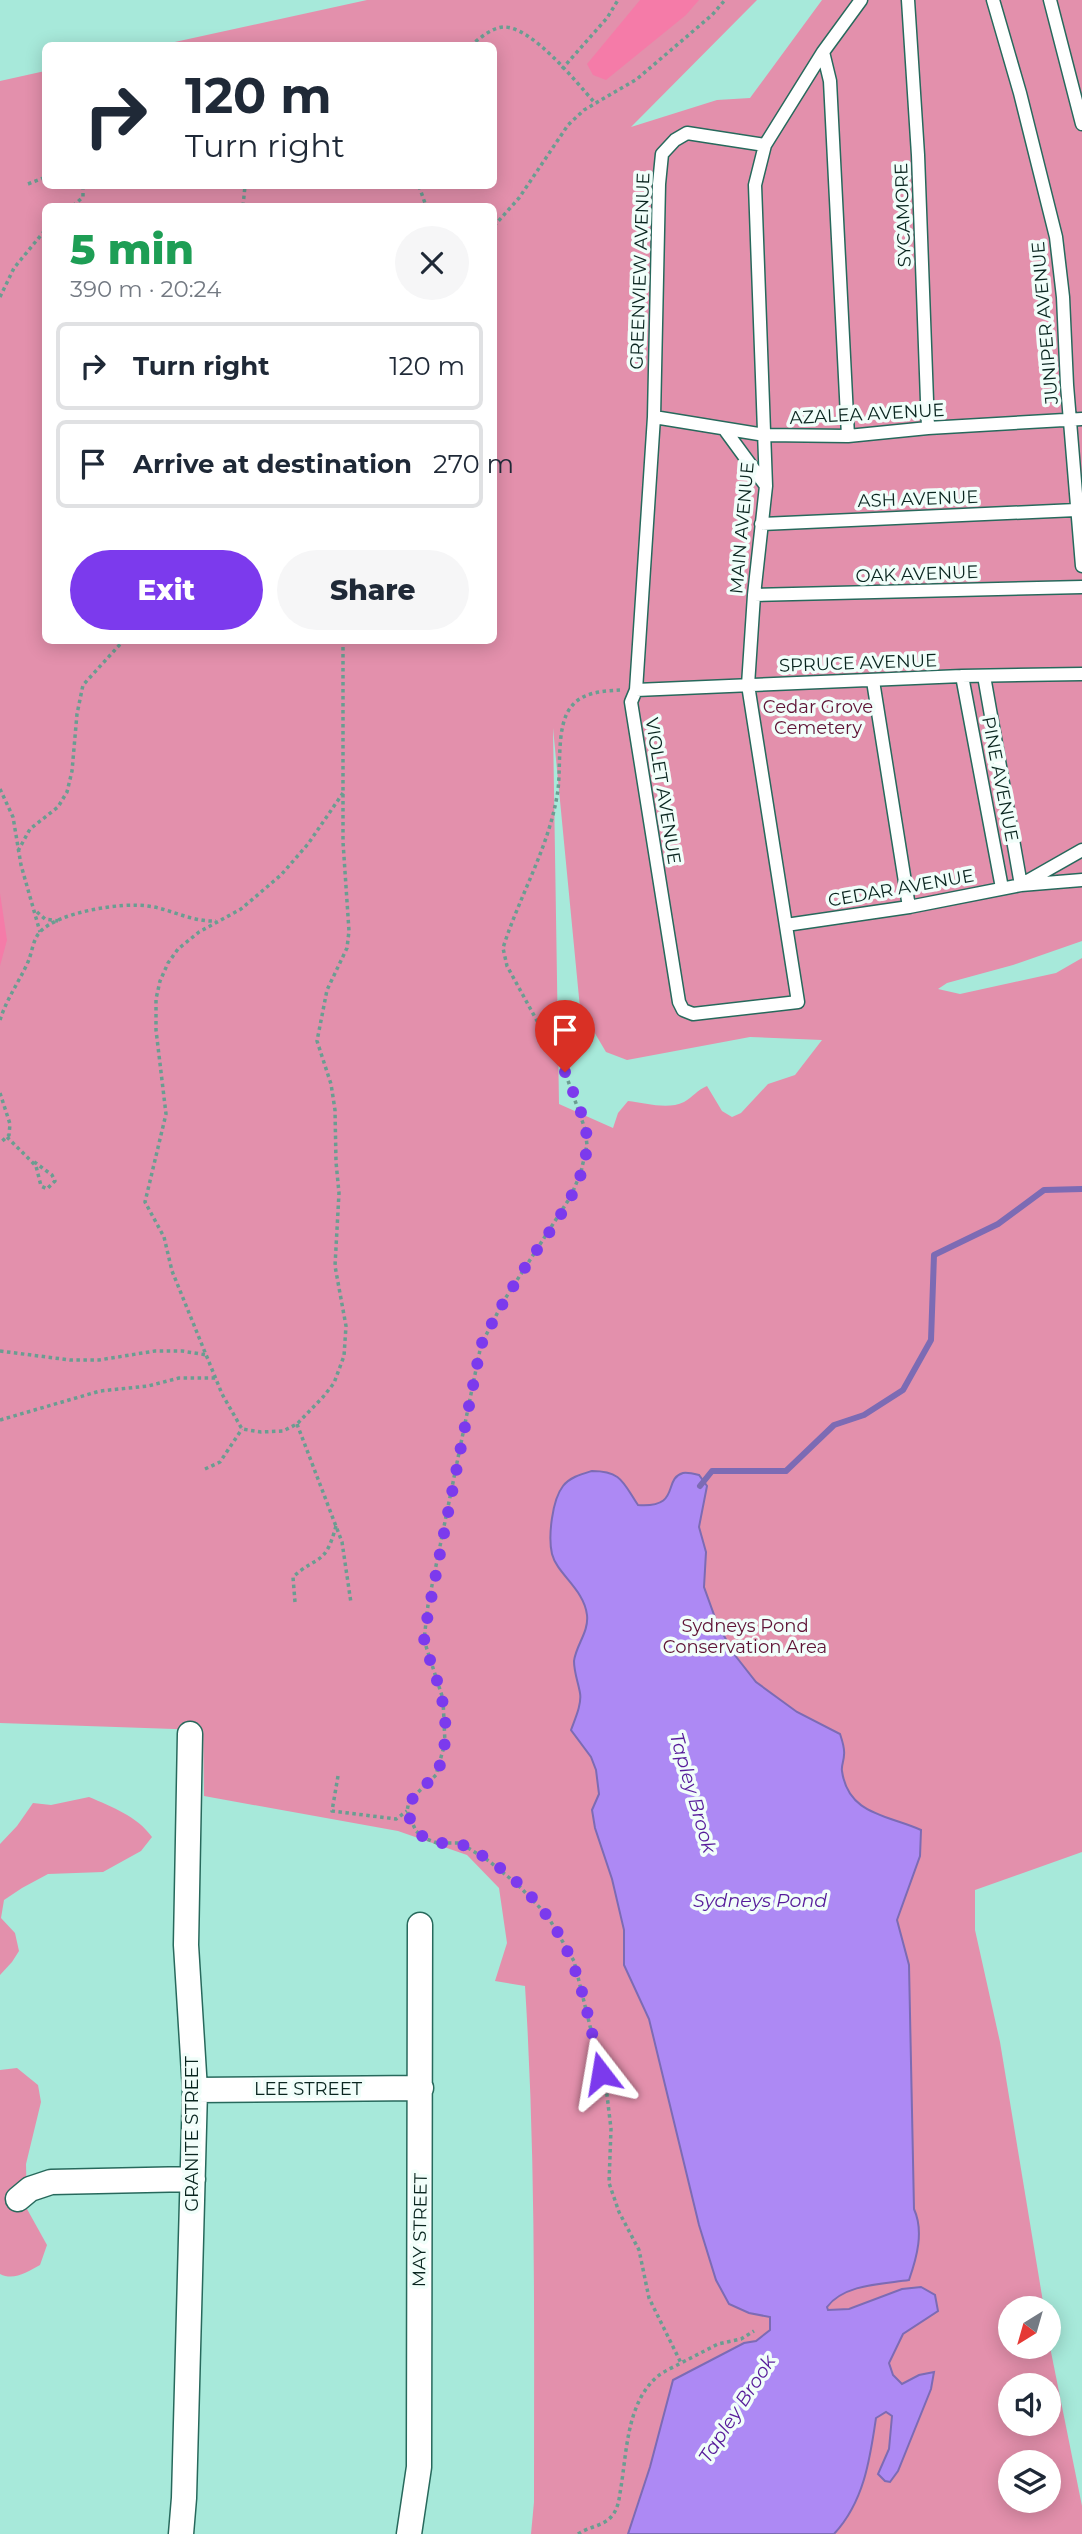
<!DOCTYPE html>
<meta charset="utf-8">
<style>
:root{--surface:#fff;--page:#f6f6f7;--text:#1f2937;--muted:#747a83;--line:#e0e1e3;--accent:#7c3aed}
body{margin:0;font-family:Montserrat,sans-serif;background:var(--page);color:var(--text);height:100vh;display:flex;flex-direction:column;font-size:26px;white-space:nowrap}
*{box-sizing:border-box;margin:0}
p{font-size:23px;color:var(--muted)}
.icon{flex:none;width:38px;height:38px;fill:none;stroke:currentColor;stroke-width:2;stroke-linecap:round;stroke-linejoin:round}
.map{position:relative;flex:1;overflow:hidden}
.drawer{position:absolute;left:42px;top:203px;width:455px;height:441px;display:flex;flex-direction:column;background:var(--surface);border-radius:10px;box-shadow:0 4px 18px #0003}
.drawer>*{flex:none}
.banner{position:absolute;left:42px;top:42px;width:455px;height:147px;border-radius:10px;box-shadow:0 4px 18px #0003;background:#fff;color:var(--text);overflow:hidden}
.needle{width:46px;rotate:217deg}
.buttons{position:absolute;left:998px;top:2296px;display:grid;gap:14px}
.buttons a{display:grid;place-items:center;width:63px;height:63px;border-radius:50%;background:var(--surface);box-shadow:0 4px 18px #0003;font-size:35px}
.pin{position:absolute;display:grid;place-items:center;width:60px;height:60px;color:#fff;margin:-72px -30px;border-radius:50% 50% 50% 0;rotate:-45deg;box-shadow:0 0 7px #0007}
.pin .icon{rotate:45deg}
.me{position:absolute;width:77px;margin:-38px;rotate:346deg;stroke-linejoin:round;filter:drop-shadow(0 0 5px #0008)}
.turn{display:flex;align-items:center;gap:24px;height:147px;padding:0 28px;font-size:32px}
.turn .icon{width:91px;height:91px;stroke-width:2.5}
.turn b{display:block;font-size:49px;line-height:60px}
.round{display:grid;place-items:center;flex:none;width:74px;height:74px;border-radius:37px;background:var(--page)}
.headline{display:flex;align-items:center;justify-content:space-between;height:119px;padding:0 28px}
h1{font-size:42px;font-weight:800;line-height:52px;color:#1e9e55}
.button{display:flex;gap:14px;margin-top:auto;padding:14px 28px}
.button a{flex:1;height:80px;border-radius:42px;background:var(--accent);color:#fff;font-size:28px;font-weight:800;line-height:80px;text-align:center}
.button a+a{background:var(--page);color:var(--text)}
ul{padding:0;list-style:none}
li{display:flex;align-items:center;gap:21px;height:88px;margin:0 14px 10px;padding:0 14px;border:4px solid var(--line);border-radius:10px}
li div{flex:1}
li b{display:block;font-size:26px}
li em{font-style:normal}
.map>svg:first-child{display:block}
.green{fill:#e390ac;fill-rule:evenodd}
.forest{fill:#f57ba8}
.water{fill:#ad89f4;stroke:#7c6bb4;stroke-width:2}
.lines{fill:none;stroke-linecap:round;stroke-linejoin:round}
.stream{stroke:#7c6bb4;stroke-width:6}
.lane-casing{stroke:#27695c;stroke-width:15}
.street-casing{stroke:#27695c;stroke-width:27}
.path{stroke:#6a9d91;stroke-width:3.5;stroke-dasharray:3.5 3.5;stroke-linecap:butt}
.lane{stroke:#fff;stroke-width:12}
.street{stroke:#fff;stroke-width:24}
.route{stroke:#7c3aed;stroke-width:12;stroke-dasharray:0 21.6}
.labels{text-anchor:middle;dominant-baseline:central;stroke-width:7;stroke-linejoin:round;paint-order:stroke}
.street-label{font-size:18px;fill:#09251f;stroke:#f1fefa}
.park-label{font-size:18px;fill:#5f1335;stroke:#f1fefa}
.water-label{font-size:19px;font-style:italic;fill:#561b9a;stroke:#f1fefa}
</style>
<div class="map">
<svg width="1082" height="2534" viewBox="0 0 1082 2534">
<rect width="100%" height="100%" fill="#a7e9da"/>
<path class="green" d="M367,0H757L631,127L717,100L750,98L822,0H1082V941L1013,965L947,983L938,989L960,994L1056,973L1082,958V1852L975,1890V1930L1000,2042L1044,2308H1010V2347H1048V2337L1082,2506V2534H531L534,2502C534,2331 536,2158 525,1986L495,1981L507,1943L499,1888L467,1855L398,1831L204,1796L203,1730L0,1723V81L45,71L46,186H494V46L161,45ZM46,206H494V640H46ZM553,728L580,1008L606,1052L627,1060L750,1037L822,1040L795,1075L768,1084L741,1113L732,1117L722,1111L707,1086C697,1090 693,1097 684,1102C668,1110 645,1103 628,1101L618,1113L613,1128L559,1104ZM1010,2385H1048V2424H1010ZM1010,2462H1048V2501H1010Z
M89,1797C112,1807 137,1816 152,1837L141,1851L103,1872L48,1874L22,1888L4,1900L1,1918L15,1933L19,1951L12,1962L0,1975V1844L17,1826L33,1803L51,1805Z
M17,2068L38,2085L41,2102L26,2164L27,2209L47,2245L40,2265C27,2272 14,2281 0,2274V2070Z"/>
<path class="forest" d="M640,0H699L686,15L606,80L593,75L587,64Z
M0,893L7,940L0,966Z"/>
<path class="water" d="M592,1471C622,1471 623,1483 638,1505C682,1508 662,1479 683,1473C687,1472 695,1474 699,1475L707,1486L699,1527L706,1552L704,1587L717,1623L734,1654L756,1682L797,1712L840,1734C842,1740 845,1748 844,1755C844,1761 841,1766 842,1771C848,1815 888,1815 921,1830L920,1856L897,1920L909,1965L914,2209C924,2231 917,2257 909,2280C883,2284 844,2284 827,2307L828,2310L849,2309L902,2289L921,2287L935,2295L938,2311L903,2334L889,2363L893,2375L902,2384L919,2375L934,2372L931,2389L898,2471L890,2482L885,2481L878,2474L889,2449L892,2416L886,2412L876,2418C870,2459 864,2502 834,2534H628L650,2467L673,2380L744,2343L756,2341L770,2330V2317L749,2313L729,2304L716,2280L699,2225L649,2019L624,1965V1930L612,1879L595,1828L592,1810L599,1794L596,1770L591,1757L571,1730C575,1719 582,1704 580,1693C578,1682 574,1672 574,1661C576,1645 589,1632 587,1615C584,1589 557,1574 552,1554C548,1537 552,1500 563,1486C570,1477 582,1474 592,1471Z"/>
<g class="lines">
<path class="stream" d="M700,1486L712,1471H786L834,1425L864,1415L903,1390L931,1340L934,1255L998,1224L1044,1190L1082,1189"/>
<g class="lane-casing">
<path id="lane" d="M908,0L918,155L928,428
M993,0L1020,93L1056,237L1063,297L1067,385L1082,566
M1050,0L1082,124
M823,52L830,81L848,436
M765,145L687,133L675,140L662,154L659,184L654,417L636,690L631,702L679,1002L683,1010L693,1014L798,1002L748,685L754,595L766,486L755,185L765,145L823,52L861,0
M654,417L765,435L848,436L928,428L1082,419
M725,430L766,486
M761,524L1076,510
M754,595L1082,587
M962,676L1002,888
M984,676L1021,885
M873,681L909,907
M636,690L962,676L1082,674
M1024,883L1082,850
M786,925L909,907L1021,885L1082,880"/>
</g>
<g class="street-casing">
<path id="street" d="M195,2090L421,2088
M18,2199L30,2189L51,2182L193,2179
M181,2534L184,2498L195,2090L186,1945L190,1734
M409,2534L419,2467L420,1925"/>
</g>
<path class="path" d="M470,46C479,39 491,28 503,27C532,26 576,82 595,103
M562,69L607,18L618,0
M28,184L46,177
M419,186L426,206
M73,206L83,197V186
M243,206L245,186
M494,226L519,198L568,125L584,110L637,79L712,15L725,0
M0,297L14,268L46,229
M343,640V842L349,931L347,948L327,990L317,1041L331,1084L335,1110L336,1162L339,1193L335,1266L346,1326L344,1356L334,1383L323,1397L297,1424L283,1431L261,1432L242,1429L222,1394L172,1271L164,1237L145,1202L166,1114L156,1030V999L160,981L168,963L178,949L199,932L241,909L281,875L308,844L343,793
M620,690C603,691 582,692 571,707C555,727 562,771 557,796C548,849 519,897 503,948L507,966L565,1072L585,1129L587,1145L581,1172L571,1196L503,1302L481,1345L428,1605L424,1640L443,1699L445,1743L436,1775L409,1801L407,1811L416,1831L424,1838L437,1843H458L465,1846L489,1861L518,1885L547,1915L574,1961L607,2095L611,2129L609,2183L619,2212L639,2250L649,2298L681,2363L718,2344L741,2339L754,2331
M0,789L13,817L21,865L40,932
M18,851L30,829L58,807L67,792L72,771L77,714L83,685L124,640
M37,912L45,919L58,921
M0,1020C7,998 19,982 28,962C32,953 33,939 40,932C58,912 122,902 148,906C171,909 191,922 216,921
M0,1093L10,1124L9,1135L0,1143
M7,1137L36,1166L41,1186L47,1189L55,1181L52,1175L33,1161
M0,1351L70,1360H99L155,1351H182L207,1355
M0,1420L100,1391L148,1386L179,1378H216
M297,1424L342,1542L351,1603
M205,1469L220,1462L242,1429
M295,1602L293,1577C318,1554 325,1567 336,1526
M338,1776L332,1811L396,1819L407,1811
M578,2534C588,2527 603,2526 611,2517C619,2508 619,2498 621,2487C627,2450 627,2402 658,2376C664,2371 674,2367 681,2363"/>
<use href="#lane" class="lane"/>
<use href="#street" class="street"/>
</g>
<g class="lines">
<path class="route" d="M565,1072C573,1094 588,1121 587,1145C584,1191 548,1232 524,1269C508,1294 494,1318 481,1345L424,1635C424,1647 429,1656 432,1666C443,1696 450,1726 442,1758C437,1784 411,1790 407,1811C413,1829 424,1844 444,1843C452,1843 458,1842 465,1846C496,1861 527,1888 547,1916C581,1962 588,2019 601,2073"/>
</g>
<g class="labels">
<g class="street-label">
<text transform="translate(903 215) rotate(-92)">SYCAMORE</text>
<text transform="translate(640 271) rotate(-88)">GREENVIEW AVENUE</text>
<text transform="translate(1045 323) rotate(-95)">JUNIPER AVENUE</text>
<text transform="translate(867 414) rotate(-3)">AZALEA AVENUE</text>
<text transform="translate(918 499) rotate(-2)">ASH AVENUE</text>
<text transform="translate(742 528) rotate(-85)">MAIN AVENUE</text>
<text transform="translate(917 574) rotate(-2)">OAK AVENUE</text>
<text transform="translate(858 663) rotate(-2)">SPRUCE AVENUE</text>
<text transform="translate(1000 779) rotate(79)">PINE AVENUE</text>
<text transform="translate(663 791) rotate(81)">VIOLET AVENUE</text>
<text transform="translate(901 888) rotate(-10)">CEDAR AVENUE</text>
<text x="308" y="2089">LEE STREET</text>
<text transform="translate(192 2134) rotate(-90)">GRANITE STREET</text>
<text transform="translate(420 2230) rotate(-89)">MAY STREET</text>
</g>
<g class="park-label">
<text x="818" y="707">Cedar Grove<tspan x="818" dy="21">Cemetery</tspan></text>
<text x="745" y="1626">Sydneys Pond<tspan x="745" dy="21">Conservation Area</tspan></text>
</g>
<g class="water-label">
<text transform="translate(693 1793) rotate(74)">Tapley Brook</text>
<text x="760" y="1900">Sydneys Pond</text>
<text transform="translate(737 2409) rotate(-57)">Tapley Brook</text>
</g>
</g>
</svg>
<div class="buttons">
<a><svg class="needle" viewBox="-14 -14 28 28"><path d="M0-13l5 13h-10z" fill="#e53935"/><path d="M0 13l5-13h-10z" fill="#747a83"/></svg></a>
<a><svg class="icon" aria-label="sound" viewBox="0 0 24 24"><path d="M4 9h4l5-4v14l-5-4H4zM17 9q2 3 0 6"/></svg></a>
<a><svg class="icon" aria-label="layers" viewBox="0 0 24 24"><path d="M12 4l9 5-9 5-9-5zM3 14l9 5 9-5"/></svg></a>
</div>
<div class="pin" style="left:565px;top:1072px;background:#d93025"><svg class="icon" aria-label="arrive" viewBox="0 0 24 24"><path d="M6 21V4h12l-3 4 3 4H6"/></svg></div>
<svg class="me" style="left:601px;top:2073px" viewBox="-20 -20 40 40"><path d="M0-17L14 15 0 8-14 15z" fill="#7c3aed" stroke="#fff" stroke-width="4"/></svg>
<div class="banner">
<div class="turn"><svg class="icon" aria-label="right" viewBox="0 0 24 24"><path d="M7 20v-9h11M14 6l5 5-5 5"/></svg><div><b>120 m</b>Turn right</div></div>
</div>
<section class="drawer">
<div class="headline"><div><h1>5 min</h1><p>390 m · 20:24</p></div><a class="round"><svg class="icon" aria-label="close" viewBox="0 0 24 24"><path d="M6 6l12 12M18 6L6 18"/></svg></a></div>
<ul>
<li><svg class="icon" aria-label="right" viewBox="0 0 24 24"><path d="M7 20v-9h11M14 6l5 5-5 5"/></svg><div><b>Turn right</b></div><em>120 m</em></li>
<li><svg class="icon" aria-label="arrive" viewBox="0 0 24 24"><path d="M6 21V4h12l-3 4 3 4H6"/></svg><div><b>Arrive at destination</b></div><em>270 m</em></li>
</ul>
<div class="button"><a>Exit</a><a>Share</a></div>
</section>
</div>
